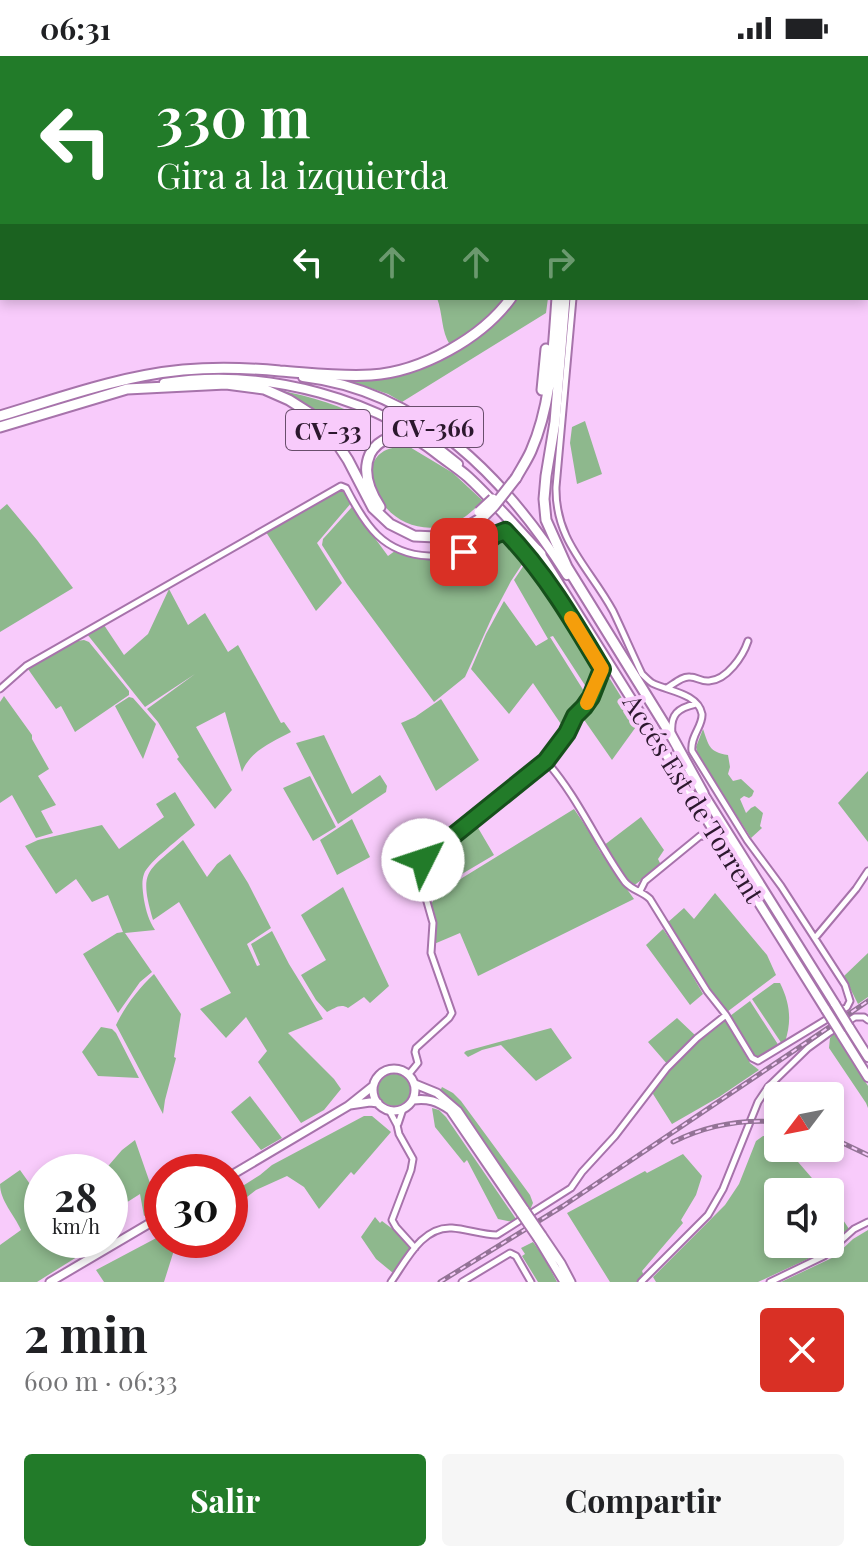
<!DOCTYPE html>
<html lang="es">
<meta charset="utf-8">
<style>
:root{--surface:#fff;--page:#f6f6f6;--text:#202124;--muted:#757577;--accent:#227b29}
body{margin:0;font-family:"Playfair Display",serif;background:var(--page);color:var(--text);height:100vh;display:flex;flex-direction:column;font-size:30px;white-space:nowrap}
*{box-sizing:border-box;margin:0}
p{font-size:26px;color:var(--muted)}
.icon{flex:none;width:44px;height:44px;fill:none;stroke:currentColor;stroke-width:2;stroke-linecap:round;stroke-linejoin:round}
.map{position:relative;height:1226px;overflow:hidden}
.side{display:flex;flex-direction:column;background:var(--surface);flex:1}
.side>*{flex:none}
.guide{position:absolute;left:0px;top:0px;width:868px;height:244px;box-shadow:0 4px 12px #0003;background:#227b29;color:#fff;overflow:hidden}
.needle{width:52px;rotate:238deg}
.tools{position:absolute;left:764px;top:1026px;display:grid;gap:16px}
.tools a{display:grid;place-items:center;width:80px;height:80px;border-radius:8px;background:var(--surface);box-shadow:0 4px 12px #0003;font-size:40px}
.speed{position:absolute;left:24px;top:1098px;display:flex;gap:16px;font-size:40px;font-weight:700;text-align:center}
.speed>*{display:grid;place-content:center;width:104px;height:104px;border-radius:50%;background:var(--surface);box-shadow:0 4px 12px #0003;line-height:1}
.speed small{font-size:20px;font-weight:400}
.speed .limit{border:12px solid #d22;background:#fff;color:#111}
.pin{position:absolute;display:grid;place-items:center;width:68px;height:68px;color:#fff;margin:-34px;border-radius:16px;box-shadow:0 4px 12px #0006}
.me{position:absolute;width:88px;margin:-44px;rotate:49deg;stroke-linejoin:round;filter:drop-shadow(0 0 6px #0008)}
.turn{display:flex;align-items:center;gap:28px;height:168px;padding:0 24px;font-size:36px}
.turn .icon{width:104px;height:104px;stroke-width:2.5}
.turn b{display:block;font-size:56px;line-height:68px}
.lanes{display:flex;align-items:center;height:76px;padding:0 24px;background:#0003;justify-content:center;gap:40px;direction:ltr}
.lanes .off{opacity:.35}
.round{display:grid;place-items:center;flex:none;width:84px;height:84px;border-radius:8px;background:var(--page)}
.headline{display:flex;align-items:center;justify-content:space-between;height:136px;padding:0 24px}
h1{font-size:48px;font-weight:700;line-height:60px}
.action{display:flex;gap:16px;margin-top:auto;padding:16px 24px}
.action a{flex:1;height:92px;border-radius:8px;background:var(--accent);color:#fff;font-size:32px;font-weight:700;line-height:92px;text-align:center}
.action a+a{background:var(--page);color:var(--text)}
.status{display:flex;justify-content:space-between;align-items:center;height:56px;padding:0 40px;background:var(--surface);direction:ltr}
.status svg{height:22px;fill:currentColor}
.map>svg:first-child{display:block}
.green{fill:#8eb88d}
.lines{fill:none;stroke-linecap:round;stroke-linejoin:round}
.street-casing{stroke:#a773ab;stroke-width:9}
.secondary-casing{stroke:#a773ab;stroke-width:11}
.primary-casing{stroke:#a773ab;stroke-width:12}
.highway-casing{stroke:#a773ab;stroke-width:13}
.street{stroke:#fff;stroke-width:5}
.secondary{stroke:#fff;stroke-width:7}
.primary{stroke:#fff;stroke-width:8}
.highway{stroke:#fff;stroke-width:9}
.rail-casing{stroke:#937396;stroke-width:5}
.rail{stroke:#f8cbfb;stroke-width:2;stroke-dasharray:6;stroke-linecap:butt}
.secondary-bridge-casing{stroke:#a773ab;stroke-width:11;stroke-linecap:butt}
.primary-bridge-casing{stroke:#a773ab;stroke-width:12;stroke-linecap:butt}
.highway-bridge-casing{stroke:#a773ab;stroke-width:13;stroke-linecap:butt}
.secondary-bridge{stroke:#fff;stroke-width:7}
.primary-bridge{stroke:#fff;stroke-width:8}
.highway-bridge{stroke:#fff;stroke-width:9}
.route-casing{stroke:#16501b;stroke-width:20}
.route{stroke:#227b29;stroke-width:14}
.slow{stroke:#f59e0b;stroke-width:14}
.labels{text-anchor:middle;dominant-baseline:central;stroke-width:8;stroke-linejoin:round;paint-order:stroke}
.shield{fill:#f8cbfb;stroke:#694e6c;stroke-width:2}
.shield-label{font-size:24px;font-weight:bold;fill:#2c182e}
.street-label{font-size:26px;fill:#2c182e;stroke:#f8cbfb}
</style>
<div class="status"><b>06:31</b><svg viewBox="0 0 49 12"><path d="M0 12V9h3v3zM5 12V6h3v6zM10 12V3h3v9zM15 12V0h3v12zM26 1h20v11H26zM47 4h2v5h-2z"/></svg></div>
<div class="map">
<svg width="868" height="1226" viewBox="0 0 868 1226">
<rect width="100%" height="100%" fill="#f8cbfb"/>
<path class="green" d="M437,242H508L483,267L450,289C441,275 443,258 437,242Z
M516,242H548L546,257L402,346L388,338L346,324L405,316L499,261Z
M279,334C311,341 342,349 370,366L340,384C326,361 303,347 279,334Z
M585,365L602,418L577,428L570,387L572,371Z
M408,390L453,417L483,445C474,453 465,463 453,467C419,481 383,462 373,428C370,415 371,403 384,395C391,391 400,391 408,390Z
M345,428L352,446L317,487L342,527L316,555L266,476Z
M7,448L37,484L73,532L0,576V454Z
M352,451L388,500L399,492C441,502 462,500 496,473L503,475L527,501L511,525L493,559L465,621L434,646L347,528L322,489L323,483Z
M528,503L581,581L598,616L590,637L553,580L550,581L587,640L565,674L533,627L509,658L471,613L486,578L504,545L536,590L548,583L514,524Z
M169,533L188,569L205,557L228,596L238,589L281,667L284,666L291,676C272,686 250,695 242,716L225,656L196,671L232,734L215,753L177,703L179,701L158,666L147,653L195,618L145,651L87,578L104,569L124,599L148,578Z
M84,584L89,586L129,635V639L75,676L61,650L56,653L28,613L77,585Z
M605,615L638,668L612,704L580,658L595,635Z
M4,640L32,679V683L49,713L38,720L56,749L41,755L53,777L36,782L12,739L0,747V646Z
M129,641L133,642L156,668L143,703L115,650Z
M441,643L479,704L436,735L401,667L415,661Z
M703,673C709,690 709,696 728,699L730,711L728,718L733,725L741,723L754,735L752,740L749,742L744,740L740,743L746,757L751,752L755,750L763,757L760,770L762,772L751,782L698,700L696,691Z
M324,679L352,738L380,719L387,730L386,736L338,768L296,687Z
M868,715V786L838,747Z
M310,720L336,771L313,785L283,732Z
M175,736L195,769C183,780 148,806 144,818C141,826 143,836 144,844C146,855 149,865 155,874L125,877L152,916L140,926L118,957L83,898L117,877L123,876L108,839L92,846L76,823L56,838L25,790L38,784L102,769L119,793L164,761L156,748Z
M574,753L591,778L599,794L634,843L478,920L460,877L434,888V862L430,849L441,835Z
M641,761L664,794L658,803L661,809L632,831L603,790Z
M352,763L370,801L337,819L320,784Z
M474,765L494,799L445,828L428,844L422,818L423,807Z
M183,784L207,821L217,808L230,798L248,827L271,872L247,888L257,910L260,909L251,888L272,875L289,908L323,963L288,977L334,1023L341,1033L324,1054L301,1067L258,1006L267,995L246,961L226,982L200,953L231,937L179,846L153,864C138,813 148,816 183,784Z
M343,831L389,930L370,947L364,941L348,952C340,947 334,953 327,956L316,944L301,919L326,904L301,859Z
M715,837L767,899L776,919L727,956L715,944L667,867L684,852L694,863Z
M663,873L680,898L703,938L690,949L646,889Z
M868,897V941L858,948L844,920Z
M154,918L181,958L174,1001L176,1002L165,1044L163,1058L116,969C125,950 139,932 154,918Z
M774,927H780C790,947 792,965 785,986L782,988L752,943Z
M750,945L779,990L758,1002L755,1001L743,986L730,960Z
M677,962L696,980L668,1009L648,986Z
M726,964L750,1007L759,1014L719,1041L672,1068L653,1038C657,1012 706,981 726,964Z
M101,971L112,973L116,977L139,1022L98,1020L82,996Z
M551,972L572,1002L536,1025L501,989L482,994L468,1001L464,997L466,995Z
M834,977L868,1030V1052L866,1047L829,992L830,982Z
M378 1034a16 16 0 1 1 32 0a16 16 0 1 1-32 0Z
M442,1031L453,1037L461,1045L530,1139L533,1147L530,1154L468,1061L454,1045L440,1035Z
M250,1040L282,1082L261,1094L231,1056Z
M432,1052L439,1054L446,1061L516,1163L513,1166L498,1163L467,1104L464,1107L435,1071Z
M364,1060H372L391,1076L354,1119L351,1116L319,1153L304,1131L287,1120L256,1134L247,1141L230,1170V1138L260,1119L272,1109Z
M763,1080L778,1081V1092H786L824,1136H778V1188H830V1144L849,1173L823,1196L758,1226H656L653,1221L725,1149L739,1128L756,1085Z
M135,1084L151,1130L162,1124V1149L144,1160L140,1138L110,1157V1116H103L122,1094Z
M683,1098L702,1120L696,1139L681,1164L683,1167L642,1215L644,1220L637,1226H610L567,1157L645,1115L647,1117Z
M20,1114L42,1145V1184H104L37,1226H0V1189L21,1174C14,1158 0,1145 0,1128Z
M375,1161L380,1167L382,1165L398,1177L411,1192L393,1217L376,1203L361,1181Z
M868,1174V1226H781L834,1201L853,1183Z
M162,1179V1184H176L175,1191L164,1226H104L96,1214Z
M533,1186L544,1201L557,1226H538L522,1200L525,1198L521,1192Z"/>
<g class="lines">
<g class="street-casing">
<path id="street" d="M744,0L751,2
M802,0L804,2
M648,2L650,0
M821,2V0
M866,132L868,134
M667,632C674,628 682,620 690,621C697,621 702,626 709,625C727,624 743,600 748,585
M0,633L26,610L341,430L346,432C365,469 383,498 429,500C441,501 454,500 466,495C481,490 491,480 505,475C545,515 574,564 602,613L591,641L584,651L575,660L567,677L546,705L458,774L421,806L420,821L433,867L431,897L452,957L449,962L416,992L415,996L418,1007L409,1018
M672,678C670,658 678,652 696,648
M546,705C578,741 597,787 625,826C633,835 642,835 650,843L707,935L726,959L752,1002L758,1005L847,951L850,945L845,929L781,830L747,784L692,695C690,680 703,670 702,658C698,637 667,635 652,627C649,625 645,621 642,618C632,597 623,576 613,555C589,511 555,485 556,431L573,242
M640,835L645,825L700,780C717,779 722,796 730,808
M815,882L856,833L868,815
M389,1054L397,1069L399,1078L413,1103L411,1114L392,1164L396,1171L415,1192
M398,1068L403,1053
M391,1226C406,1205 422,1170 452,1172C467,1173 482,1179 497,1179L571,1132L582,1116L615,1080L667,1012L697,982L726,959
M462,1226L510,1197L516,1200L531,1226
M641,1226L708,1159L723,1133L758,1046L768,1031L808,992L830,976L855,961H864L868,964
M770,1226L824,1200L854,1173L868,1166"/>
</g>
<g class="secondary-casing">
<path id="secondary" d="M373 1034a21 21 0 1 1 42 0a21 21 0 1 1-42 0Z
M415,1028L437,1037L458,1055L525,1154
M413,1044C428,1042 437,1045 450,1054L521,1158
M350,1049L370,1046L378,1047
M230,1120L348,1050L373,1030
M542,1179L561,1207L571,1226
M538,1183L564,1226
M50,1226L162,1160"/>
</g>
<g class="primary-casing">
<path id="primary" d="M303,321C422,335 506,423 567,519
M164,327C265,311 380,342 458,408
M538,494L826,954
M701,734L835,948
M849,971L868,1001
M841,978L868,1021"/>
</g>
<g class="highway-casing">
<path id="highway" d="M616,2L617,0
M629,2L630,0
M565,242L555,366L546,420L544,443L546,464L567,511L671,679L703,737
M542,334L546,293
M0,360C60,342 120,320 183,314C215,311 248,312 280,315C310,317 341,321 371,319C421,316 482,282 511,242
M0,371L127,333L226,328L264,333L289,344L311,358L329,375L348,404L373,452L390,468L414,480L436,481L458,476L483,461
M516,422C521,413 527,404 531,395C552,347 553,293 557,242
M380,451C370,436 362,416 370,398C378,383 397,376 413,382C422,385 431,393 439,399C448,406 459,413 468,421C494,445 517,473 541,498"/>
</g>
<use href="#street" class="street"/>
<use href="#secondary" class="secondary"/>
<use href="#primary" class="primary"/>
<use href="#highway" class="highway"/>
<g class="rail-casing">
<path id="rail" d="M830,1081L868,1099
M673,1086C705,1070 742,1063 778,1066
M440,1226L563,1150L868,945"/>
</g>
<use href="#rail" class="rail"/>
<g class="secondary-bridge-casing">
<path id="secondary-bridge" d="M525,1154L542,1179
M521,1158L538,1183"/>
</g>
<g class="primary-bridge-casing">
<path id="primary-bridge" d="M835,948L849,971
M826,954L841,978"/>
</g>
<g class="highway-bridge-casing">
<path id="highway-bridge" d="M479,456L493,443
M483,461L494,450L516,422"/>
</g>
<use href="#secondary-bridge" class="secondary-bridge"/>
<use href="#primary-bridge" class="primary-bridge"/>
<use href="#highway-bridge" class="highway-bridge"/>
</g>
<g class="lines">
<g class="route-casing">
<path id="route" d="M423,804L546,705L567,677L575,660L584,651L591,641L602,613C573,564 544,515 505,475L495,479L482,489L464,496"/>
</g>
<use href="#route" class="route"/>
<path class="slow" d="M571,562L602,613L587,647"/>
</g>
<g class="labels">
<g class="shield">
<rect x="383" y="351" width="100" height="40" rx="6"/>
<rect x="286" y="354" width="84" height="40" rx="6"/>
</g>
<g class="shield-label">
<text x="433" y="371">CV-366</text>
<text x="328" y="374">CV-33</text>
</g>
<g class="street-label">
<text transform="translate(694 742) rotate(58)">Accés Est de Torrent</text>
</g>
</g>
</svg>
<div class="tools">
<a><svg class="needle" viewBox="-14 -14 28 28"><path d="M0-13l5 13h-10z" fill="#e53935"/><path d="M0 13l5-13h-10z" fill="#757577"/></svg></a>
<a><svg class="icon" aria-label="sound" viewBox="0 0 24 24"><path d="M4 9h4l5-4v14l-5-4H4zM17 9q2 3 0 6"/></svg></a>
</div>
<div class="speed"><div>28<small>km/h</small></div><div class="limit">30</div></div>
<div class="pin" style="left:464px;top:496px;background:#d93025"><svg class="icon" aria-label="arrive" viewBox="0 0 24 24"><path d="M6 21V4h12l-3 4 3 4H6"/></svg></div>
<svg class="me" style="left:423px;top:804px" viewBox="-20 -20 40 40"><circle r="19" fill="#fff"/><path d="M0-13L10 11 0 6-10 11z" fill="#227b29"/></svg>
<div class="guide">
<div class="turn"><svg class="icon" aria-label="left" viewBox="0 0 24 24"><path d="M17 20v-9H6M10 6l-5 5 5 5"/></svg><div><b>330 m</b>Gira a la izquierda</div></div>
<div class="lanes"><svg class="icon" aria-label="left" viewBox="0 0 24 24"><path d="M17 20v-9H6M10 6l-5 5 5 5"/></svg><svg class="icon off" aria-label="ahead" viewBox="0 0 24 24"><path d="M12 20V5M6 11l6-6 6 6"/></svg><svg class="icon off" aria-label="ahead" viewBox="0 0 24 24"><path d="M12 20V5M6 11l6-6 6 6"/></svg><svg class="icon off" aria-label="right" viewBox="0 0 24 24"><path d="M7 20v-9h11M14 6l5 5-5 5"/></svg></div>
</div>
</div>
<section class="side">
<div class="headline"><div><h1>2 min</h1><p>600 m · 06:33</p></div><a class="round" style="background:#d93025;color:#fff"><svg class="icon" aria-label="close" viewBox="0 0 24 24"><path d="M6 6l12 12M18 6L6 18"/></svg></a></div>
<div class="action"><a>Salir</a><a>Compartir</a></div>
</section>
